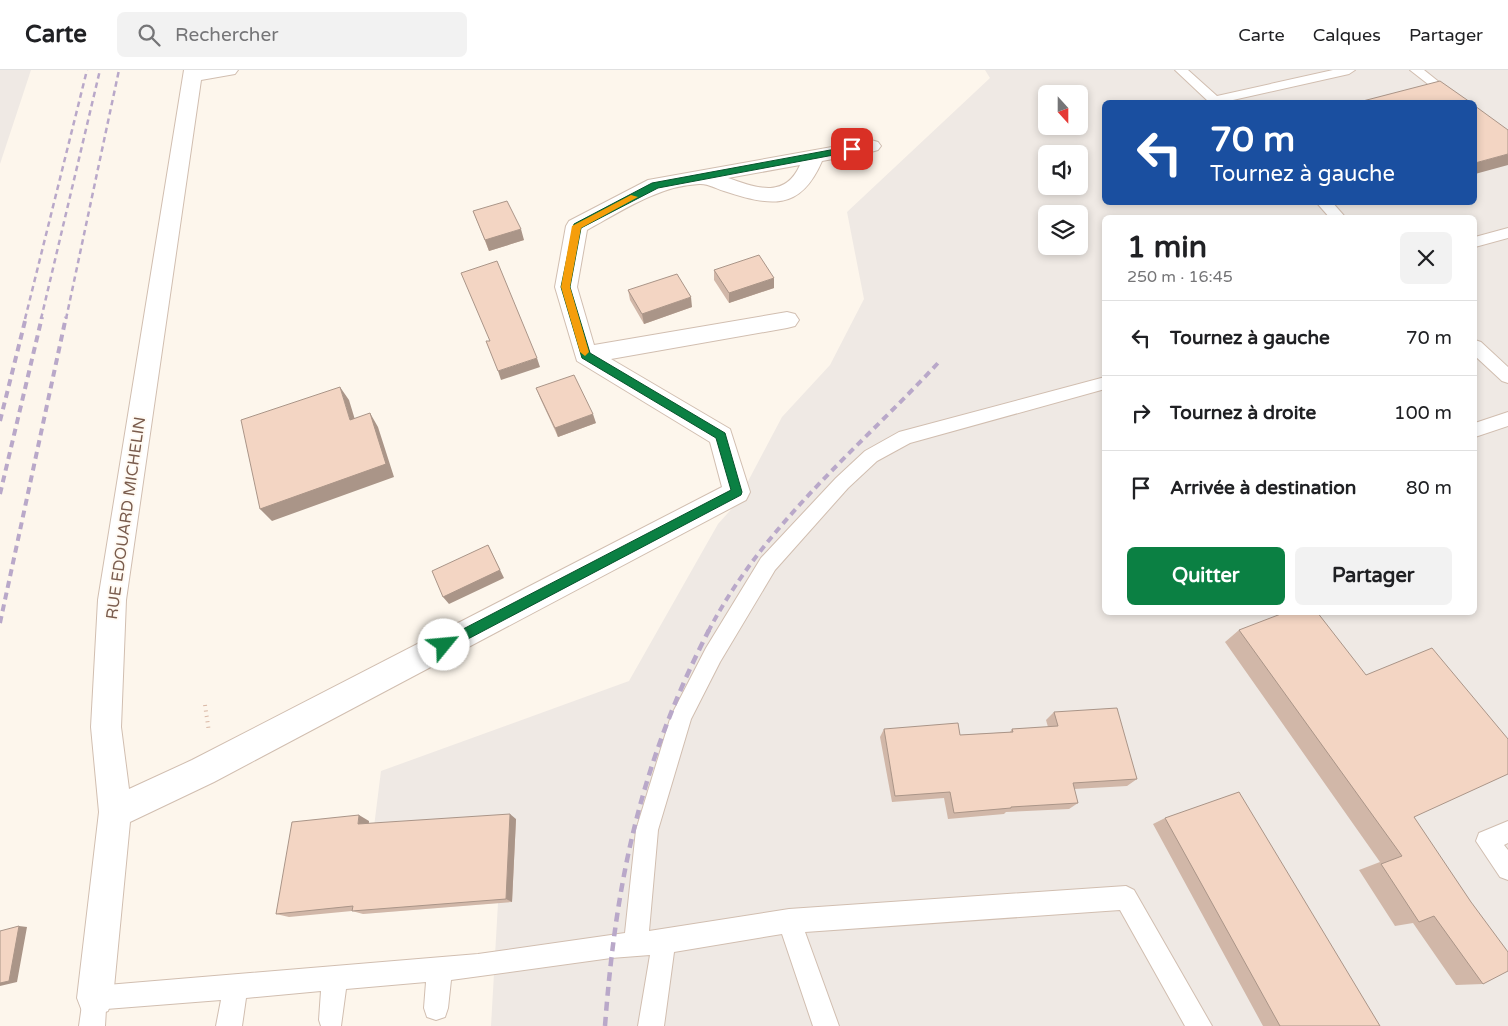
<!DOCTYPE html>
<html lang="fr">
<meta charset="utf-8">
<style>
:root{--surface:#fff;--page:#f2f2f2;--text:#202124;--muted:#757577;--line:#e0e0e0;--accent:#0b8043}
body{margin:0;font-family:"Varela Round",sans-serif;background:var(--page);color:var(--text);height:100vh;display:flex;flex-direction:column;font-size:19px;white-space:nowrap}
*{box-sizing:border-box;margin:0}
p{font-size:16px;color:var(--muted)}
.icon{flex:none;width:28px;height:28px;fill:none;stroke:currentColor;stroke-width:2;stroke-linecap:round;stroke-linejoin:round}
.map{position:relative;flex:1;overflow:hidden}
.drawer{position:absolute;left:1102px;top:145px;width:375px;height:400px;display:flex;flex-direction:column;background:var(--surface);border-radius:8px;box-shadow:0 2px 8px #0003}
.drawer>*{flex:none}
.guide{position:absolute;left:1102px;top:30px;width:375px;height:105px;border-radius:8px;box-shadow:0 2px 8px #0003;background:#1a4fa0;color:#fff;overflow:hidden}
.needle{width:32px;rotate:159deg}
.controls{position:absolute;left:1038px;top:15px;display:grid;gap:10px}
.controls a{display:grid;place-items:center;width:50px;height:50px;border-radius:8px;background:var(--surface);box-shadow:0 2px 8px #0003;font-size:25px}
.pin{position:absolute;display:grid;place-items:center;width:42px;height:42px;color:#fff;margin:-21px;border-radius:10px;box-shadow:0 2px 8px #0006}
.me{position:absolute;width:55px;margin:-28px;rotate:62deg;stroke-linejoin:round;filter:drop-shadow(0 0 4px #0008)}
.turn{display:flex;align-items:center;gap:18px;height:105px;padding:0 25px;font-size:22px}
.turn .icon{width:65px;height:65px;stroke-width:2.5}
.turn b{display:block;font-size:35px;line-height:42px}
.round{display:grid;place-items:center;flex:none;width:52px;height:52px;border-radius:8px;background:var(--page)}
.summary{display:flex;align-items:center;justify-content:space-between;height:85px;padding:0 25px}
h1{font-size:30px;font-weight:700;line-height:38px}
.primary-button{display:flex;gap:10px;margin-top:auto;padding:10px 25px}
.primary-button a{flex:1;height:58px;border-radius:8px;background:var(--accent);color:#fff;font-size:20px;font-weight:700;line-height:58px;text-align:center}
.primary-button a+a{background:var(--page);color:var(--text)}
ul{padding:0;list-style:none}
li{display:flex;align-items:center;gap:15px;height:75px;padding:0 25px;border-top:1px solid var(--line)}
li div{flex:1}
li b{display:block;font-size:19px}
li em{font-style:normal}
header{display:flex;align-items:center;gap:30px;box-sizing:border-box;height:70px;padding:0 25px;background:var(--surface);border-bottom:1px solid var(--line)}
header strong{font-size:24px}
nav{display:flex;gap:28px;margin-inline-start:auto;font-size:18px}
.search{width:350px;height:45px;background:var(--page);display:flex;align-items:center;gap:12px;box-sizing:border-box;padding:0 18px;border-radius:8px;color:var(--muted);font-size:19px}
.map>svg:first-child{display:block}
.industrial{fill:#efe9e4;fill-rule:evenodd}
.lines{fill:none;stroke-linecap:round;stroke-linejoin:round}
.service-casing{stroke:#d1beb0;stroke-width:2}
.minor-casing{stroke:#d1beb0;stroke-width:2}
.path{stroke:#d9b8a5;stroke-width:4;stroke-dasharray:1 4.5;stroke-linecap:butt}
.service{fill:#fff;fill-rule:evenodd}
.minor{fill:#fff;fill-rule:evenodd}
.rail-far2{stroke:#b9a8c9;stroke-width:2.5;stroke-dasharray:5.5 4;stroke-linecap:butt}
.rail-far1{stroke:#b9a8c9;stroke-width:4;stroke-dasharray:7 5;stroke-linecap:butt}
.rail{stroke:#b9a8c9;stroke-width:4.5;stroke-dasharray:9 6;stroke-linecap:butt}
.wall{fill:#d1b7a8}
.shaded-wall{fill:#aa9588}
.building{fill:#f3d5c3;stroke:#aa9588}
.route{fill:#0b8043;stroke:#07532c}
.slow{fill:#f59e0b}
.labels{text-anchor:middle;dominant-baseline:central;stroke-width:4;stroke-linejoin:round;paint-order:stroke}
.street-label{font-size:16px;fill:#7a5c4d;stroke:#fffaf3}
</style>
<header>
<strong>Carte</strong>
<div class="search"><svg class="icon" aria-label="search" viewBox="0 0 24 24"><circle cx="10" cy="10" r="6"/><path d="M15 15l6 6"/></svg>Rechercher</div>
<nav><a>Carte</a><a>Calques</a><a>Partager</a></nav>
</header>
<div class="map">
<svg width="1508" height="956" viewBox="0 0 1508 956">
<rect width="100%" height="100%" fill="#fdf6ec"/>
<path class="industrial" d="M0,0H31L0,94Z
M985,0H1508V956H491L498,833L363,844L381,701L629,611L718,454L736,434L782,347L830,295L864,229L847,142L990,8ZM1046,24H1079V56H1046ZM1105,32H1475V132H1105ZM1046,84H1079V116H1046ZM1046,144H1079V176H1046ZM1105,148H1475V542H1105Z"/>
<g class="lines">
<g class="service-casing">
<path id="service" d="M1175,0H1188L1217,26L1333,0H1355L1349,4L1224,32H1209Z
M1410,0H1424L1464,32H1451Z
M1316,132H1332L1346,148H1330Z
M1508,158V168L1475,177V167Z
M1475,270L1481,272L1508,297V313L1502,311L1475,286Z
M1105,307V319L910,373L877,391L848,418L775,500L720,592L691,649L658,760L649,861L789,839L1126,816L1134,820L1212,956H1185L1120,840L805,862L839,956H813L782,864L674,882L664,956H638L650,885L611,888L451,910L448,938L445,947L436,950L427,947L424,938L426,912L346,919L341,956H321L319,950L321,921L246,928L242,956H216L221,930L106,939L105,956H79L83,928L86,919L95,916L478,884L625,863L636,760L671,646L706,578L761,488L836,408L865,381L899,362Z
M1508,342V356L1475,367V353Z
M1508,751V773L1504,775L1508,780V810L1500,807L1476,771L1479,763Z"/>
</g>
<g class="minor-casing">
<path id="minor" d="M184,0H238L235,4L201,10L126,530L121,657L129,719L192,690L722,417L710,372L577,291L555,217L566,156L569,151L648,110L871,70L878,72L881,76L878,80L871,82L822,91C800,142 770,136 724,121C717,119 707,113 699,114C658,116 622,141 587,160L577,217L594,275L787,242L795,244L799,250L795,256L787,258L611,289L730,359L750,422L746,430L214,712L130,752L113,928L108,941L95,946L82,941L77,928L99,742L91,657L98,530ZM800,95C785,129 757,118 728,108Z"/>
</g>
<path class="path" d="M205,635L209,662"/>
<use href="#service" class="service"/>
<use href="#minor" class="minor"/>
<path class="rail-far2" d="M25,249L87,0
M41,249L100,0
M66,249L119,0"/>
<path class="rail-far1" d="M0,351L26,247
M0,424L42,247
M0,553L66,247
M708,562C763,455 858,379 938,293"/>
<path class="rail" d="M605,956C616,809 641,692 709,560"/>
</g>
<path class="wall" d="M473,141L524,170L489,181Z
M714,200L774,218L729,233L714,210Z
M628,220L692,237L644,254L630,230Z
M536,318L596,353L558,367L540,328Z
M1239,560L1366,605L1414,747L1483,914L1456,915L1413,853L1395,856L1359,800L1380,792L1225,572Z
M1054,642L1137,709L1127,716L1074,719L1078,733L1069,739L1006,742L1004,744L948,749L944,728L892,732L880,667L884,659L960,665L1010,662L1012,659L1048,657L1046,650Z
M1165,748L1380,956H1263L1153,754Z
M516,749L512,832L363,844L352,841L289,847L276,844L369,751V754Z"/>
<path class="shaded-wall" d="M1508,84V95L1475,104V93Z
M521,159L524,170L489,181L485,170Z
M774,208V218L729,233V223Z
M691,227L692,237L644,254L642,244Z
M537,288L540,297L501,310L498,301Z
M340,317L349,330L359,363L350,350Z
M370,343L378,357L394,407L272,451L260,439Z
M593,344L596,353L558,367L555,358Z
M488,475L504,508L449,534L443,527Z
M510,744L516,749L512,832L506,829Z
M359,745L369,751L368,760L358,754Z
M19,856L27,857L17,912L0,916V913Z"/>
<path class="building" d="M1440,11L1470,32H1359Z
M1475,36L1508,60V84L1475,93Z
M507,131L521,159L485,170L473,141Z
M759,185L774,208L729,223L714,200Z
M497,191L537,288L498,301L486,271H490L461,203Z
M677,204L691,227L642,244L628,220Z
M574,305L593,344L555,358L536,318Z
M340,317L350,350L370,343L386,394L260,439L241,350Z
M488,475L500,500L443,527L432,501Z
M1286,542H1317L1366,605L1432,578L1508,669V704L1414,747L1471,832L1508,882V901L1483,914L1434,846L1419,852L1381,794L1402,786L1239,560Z
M1117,638L1137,709L1073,713L1078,733L1011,737V738L954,743L950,722L895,726L884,659L958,653L960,665L1013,662L1012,659L1058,656L1054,642Z
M1239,722L1380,956H1280L1165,748Z
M510,744L506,829L352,841L353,836L276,844L292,752L359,745L358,754Z
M19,856L9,911L0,913V861Z"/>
<path class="route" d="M852,76L856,79L855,81L658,118L581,158L570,217L590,283L725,363L742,422L741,425L449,579H440L438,575L440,571L731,420L716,368L582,288L561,217L574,154L652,113Z"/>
<path class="slow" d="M631,125L638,127L581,158L570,217L589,282L585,286L580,282L561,217L572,156Z"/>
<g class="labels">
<g class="street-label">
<text transform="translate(126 448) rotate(-82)">RUE EDOUARD MICHELIN</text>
</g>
</g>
</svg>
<div class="controls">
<a><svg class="needle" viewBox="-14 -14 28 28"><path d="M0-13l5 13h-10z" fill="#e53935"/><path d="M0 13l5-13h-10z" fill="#757577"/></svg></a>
<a><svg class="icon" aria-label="sound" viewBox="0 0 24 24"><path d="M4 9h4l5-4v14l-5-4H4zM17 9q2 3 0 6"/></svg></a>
<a><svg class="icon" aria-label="layers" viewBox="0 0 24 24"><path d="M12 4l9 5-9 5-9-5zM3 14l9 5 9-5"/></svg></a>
</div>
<div class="pin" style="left:852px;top:79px;background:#d93025"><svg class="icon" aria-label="arrive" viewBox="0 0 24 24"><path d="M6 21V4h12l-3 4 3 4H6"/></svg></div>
<svg class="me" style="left:444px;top:575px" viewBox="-20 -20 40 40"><circle r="19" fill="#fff"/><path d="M0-13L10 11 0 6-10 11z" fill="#0b8043"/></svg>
<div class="guide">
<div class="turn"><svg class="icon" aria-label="left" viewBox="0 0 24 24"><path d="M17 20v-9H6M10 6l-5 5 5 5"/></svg><div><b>70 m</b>Tournez à gauche</div></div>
</div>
<section class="drawer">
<div class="summary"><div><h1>1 min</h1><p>250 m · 16:45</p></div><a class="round"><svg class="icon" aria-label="close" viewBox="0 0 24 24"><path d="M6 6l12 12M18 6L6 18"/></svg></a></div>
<ul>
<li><svg class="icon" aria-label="left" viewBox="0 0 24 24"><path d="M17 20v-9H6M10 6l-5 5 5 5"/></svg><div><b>Tournez à gauche</b></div><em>70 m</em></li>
<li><svg class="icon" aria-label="right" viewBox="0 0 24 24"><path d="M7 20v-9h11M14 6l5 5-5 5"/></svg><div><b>Tournez à droite</b></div><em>100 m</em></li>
<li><svg class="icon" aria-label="arrive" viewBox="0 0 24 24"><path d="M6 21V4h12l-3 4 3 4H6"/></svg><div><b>Arrivée à destination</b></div><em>80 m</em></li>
</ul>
<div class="primary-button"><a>Quitter</a><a>Partager</a></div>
</section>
</div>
